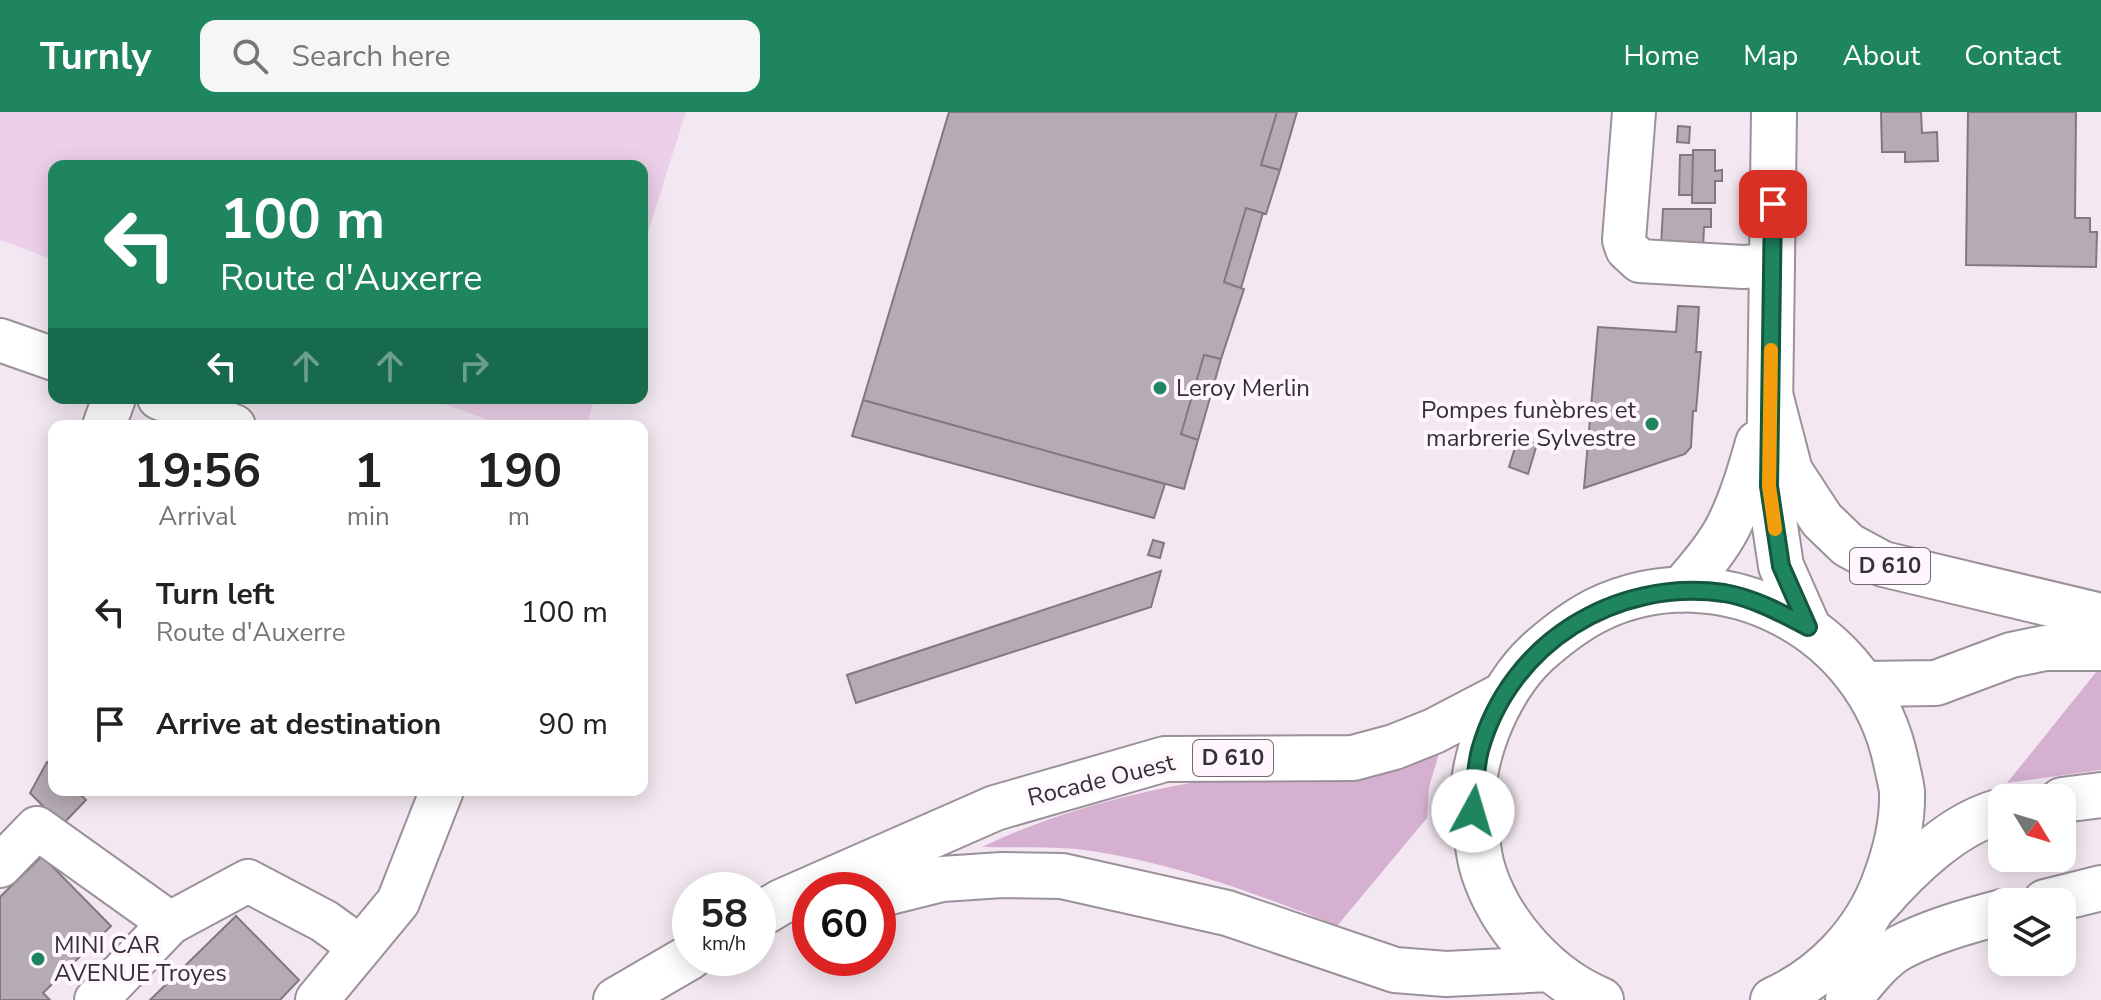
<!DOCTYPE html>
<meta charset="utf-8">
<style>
:root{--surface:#fff;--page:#f6f6f6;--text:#222;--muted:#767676;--accent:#1f855f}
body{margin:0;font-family:"Nunito Sans",sans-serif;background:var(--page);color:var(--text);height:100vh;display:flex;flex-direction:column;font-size:30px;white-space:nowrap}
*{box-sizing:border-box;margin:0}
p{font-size:26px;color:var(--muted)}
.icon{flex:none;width:44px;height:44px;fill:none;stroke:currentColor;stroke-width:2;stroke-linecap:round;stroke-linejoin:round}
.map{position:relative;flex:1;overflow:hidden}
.panel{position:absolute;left:48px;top:308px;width:600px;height:376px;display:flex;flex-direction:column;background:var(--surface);border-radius:16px;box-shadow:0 4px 20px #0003}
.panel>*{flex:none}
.top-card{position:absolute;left:48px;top:48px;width:600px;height:244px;border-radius:16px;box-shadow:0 4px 20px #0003;background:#1f855f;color:#fff;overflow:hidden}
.needle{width:52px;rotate:128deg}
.tools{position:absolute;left:1988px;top:672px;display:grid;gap:16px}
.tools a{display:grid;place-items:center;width:88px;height:88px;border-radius:16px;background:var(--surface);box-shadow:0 4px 20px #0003;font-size:40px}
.speed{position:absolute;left:672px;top:760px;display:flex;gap:16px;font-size:40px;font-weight:700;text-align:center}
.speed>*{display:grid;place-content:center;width:104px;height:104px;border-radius:50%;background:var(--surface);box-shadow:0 4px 20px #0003;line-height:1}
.speed small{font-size:20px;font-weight:400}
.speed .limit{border:12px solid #d22;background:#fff;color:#111}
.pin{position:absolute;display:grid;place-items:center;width:68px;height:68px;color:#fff;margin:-34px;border-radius:16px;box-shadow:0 4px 12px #0006}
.me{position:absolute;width:88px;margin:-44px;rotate:6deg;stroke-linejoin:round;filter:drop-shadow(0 0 6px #0008)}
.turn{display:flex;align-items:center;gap:28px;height:168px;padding:0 40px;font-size:36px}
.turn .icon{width:104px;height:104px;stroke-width:2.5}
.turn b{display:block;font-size:56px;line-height:68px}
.lanes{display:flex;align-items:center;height:76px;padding:0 40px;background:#0003;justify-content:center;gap:40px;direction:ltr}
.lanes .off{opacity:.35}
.eta{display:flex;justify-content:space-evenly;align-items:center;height:136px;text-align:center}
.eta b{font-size:48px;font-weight:700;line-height:56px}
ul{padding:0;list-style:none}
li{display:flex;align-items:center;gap:24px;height:112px;padding:0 40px}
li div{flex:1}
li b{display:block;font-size:30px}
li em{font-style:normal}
header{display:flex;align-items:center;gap:48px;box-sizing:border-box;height:112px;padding:0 40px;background:var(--accent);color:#fff}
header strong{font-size:38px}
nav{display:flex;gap:44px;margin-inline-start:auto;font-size:28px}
.search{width:560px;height:72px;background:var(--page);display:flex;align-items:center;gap:20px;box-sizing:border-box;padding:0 28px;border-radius:16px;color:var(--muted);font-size:30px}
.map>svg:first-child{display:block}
.green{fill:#ecd0e9}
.forest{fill:#d5b0d1}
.building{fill:#b5abb4;stroke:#817880;stroke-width:2}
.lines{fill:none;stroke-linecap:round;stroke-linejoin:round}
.minor-casing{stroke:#9b919a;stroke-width:46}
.major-casing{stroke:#9b919a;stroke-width:48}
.highway-casing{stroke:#9b919a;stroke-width:48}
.minor{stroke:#fff;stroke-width:42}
.major{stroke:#fff;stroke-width:44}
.highway{stroke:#fff;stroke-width:44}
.route-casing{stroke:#14563e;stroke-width:20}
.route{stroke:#1f855f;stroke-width:14}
.slow{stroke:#f59e0b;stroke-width:14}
.poi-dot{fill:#1f855f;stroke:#fff6fe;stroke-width:3}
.labels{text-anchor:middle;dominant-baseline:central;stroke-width:8;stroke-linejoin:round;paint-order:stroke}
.shield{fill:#fff6fe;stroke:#716b71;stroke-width:2}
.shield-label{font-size:22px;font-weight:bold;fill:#343034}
.poi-label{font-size:24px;fill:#343034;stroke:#fff6fe;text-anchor:start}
.street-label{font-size:24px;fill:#343034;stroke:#fff6fe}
</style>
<header>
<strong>Turnly</strong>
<div class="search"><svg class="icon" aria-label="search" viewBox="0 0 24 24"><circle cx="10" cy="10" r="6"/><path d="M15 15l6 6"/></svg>Search here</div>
<nav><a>Home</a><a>Map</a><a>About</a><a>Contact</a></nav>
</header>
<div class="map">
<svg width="2101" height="888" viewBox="0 0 2101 888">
<rect width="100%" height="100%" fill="#f3e8f1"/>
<path class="green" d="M0,0H686L642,139V54H54V148L0,128Z
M428,286H595L587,311L569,314H504Z"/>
<path class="forest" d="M2101,554V658L2007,671Z
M1441,635L1429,675L1427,706L1337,814C1258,782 1177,752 1092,739C1057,734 1018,736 982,735C1123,667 1287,657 1441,635Z"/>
<path class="building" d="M949,0H1277L1261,53L1280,58L1266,102L1246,96L1224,170L1244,177L1221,247L1204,243L1181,322L1198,328L1184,377L863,288Z
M1277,0H1297L1280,58L1261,53Z
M1881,0H1921L1922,21L1937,20L1938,49L1905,50V40H1882Z
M1968,0H2076L2075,106H2090V120H2097L2096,155L1966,153Z
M1678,14L1690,15L1689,31L1677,30Z
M1693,38H1715V59L1722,58V69H1715V91H1692Z
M1680,43H1693L1692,83H1679Z
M1246,96L1263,101L1241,176L1224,170Z
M1663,97H1711V115H1704L1703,136L1661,135Z
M1678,194L1699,195L1696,240H1701L1696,299H1693L1691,335L1685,342L1584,376L1598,215L1676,220Z
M1204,243L1221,247L1198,328L1181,322Z
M863,288L1165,372L1154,406L852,324Z
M1518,326L1537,332L1528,362L1509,355Z
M1153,428L1164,431L1160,446L1148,443Z
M1161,459L1151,495L856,591L847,563Z
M47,650L54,656V678H76L86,688L62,713L30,681Z
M42,744L111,814L43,881L50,888H0V785Z
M236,804L299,868L280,888H150Z"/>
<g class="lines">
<g class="minor-casing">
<path id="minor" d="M1634,0L1624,128L1627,137L1640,149L1743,155L1773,153
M0,228L54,247
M159,286L234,314
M104,314L114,286
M0,754L37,716L170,811L248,769L324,809L360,835
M96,888L170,811
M317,888L398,790L442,678"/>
</g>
<g class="major-casing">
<path id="major" d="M1774,0L1769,374L1781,454L1808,515
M1681,478C1698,458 1717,437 1729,413C1742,387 1750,359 1758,331
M878,783L942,767L1002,763L1062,764L1227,801L1395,858L1446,862L1549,857
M758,804L781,790L995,696L1165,647L1353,646L1394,635L1434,619L1503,583
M616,888L690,845
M1601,888C1548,866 1500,813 1483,758C1478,743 1477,725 1475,710C1465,655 1497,577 1538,540C1556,524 1575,509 1597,498C1721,438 1869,517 1896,650C1898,660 1901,670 1902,680C1903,710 1895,741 1885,768C1866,821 1824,865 1773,888"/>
</g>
<g class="highway-casing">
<path id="highway" d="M1771,286L1790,359L1822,408L1848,433L1883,452L2101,504
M1865,572L1936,571L2011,543L2045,536H2101
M2062,688L2101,683
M2045,790L2101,776
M1877,792C1908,756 1955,710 2002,699
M1848,888C1863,870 1880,846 1901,835C1932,819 1968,809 2002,800"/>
</g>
<use href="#minor" class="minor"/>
<use href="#major" class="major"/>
<use href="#highway" class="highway"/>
</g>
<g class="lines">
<g class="route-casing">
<path id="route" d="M1473,699C1475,679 1475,657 1480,638C1510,531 1615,466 1724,481C1754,486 1781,501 1808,515L1781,454L1769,374L1773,92"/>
</g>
<use href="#route" class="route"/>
<path class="slow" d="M1771,238L1769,374L1775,417"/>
</g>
<g class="poi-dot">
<circle cx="1160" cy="276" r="8"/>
<circle cx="1652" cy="312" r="8"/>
<circle cx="38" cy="847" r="8"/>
</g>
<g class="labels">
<g class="shield">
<rect x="1850" y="436" width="80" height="36" rx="6"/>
<rect x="1193" y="628" width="80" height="36" rx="6"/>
</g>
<g class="shield-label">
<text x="1890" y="454">D 610</text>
<text x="1233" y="646">D 610</text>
</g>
<g class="poi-label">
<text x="1176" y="276">Leroy Merlin</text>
<text x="1636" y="298" text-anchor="end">Pompes funèbres et<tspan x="1636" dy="28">marbrerie Sylvestre</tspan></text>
<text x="54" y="833">MINI CAR<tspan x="54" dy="28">AVENUE Troyes</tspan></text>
</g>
<g class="street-label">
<text transform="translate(1101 668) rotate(-14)">Rocade Ouest</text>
</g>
</g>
</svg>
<div class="tools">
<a><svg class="needle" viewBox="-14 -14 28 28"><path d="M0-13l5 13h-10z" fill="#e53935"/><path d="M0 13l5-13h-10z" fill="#767676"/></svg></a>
<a><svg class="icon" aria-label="layers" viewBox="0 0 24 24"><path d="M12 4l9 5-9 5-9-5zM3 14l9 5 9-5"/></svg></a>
</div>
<div class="speed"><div>58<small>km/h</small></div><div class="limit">60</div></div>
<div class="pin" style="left:1773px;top:92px;background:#d93025"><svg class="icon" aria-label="arrive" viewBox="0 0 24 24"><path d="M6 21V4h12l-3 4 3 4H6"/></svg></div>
<svg class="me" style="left:1473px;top:699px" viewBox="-20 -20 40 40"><circle r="19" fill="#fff"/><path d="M0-13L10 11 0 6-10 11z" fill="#1f855f"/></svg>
<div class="top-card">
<div class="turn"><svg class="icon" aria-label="left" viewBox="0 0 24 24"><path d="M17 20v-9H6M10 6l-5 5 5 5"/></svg><div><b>100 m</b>Route d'Auxerre</div></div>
<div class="lanes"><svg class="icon" aria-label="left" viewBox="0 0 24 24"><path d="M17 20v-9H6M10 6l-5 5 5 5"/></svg><svg class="icon off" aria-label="ahead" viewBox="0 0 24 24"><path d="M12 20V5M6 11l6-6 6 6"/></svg><svg class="icon off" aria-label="ahead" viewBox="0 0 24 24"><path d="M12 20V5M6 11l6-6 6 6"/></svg><svg class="icon off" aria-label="right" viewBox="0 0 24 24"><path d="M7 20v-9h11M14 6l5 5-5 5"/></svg></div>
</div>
<section class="panel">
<div class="eta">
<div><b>19:56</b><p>Arrival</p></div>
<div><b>1</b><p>min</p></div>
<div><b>190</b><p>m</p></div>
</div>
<ul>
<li><svg class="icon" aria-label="left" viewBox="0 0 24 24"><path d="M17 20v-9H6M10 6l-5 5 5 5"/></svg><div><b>Turn left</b><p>Route d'Auxerre</p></div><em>100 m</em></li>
<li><svg class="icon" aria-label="arrive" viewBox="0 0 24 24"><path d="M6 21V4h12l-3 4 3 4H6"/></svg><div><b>Arrive at destination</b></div><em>90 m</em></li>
</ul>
</section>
</div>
